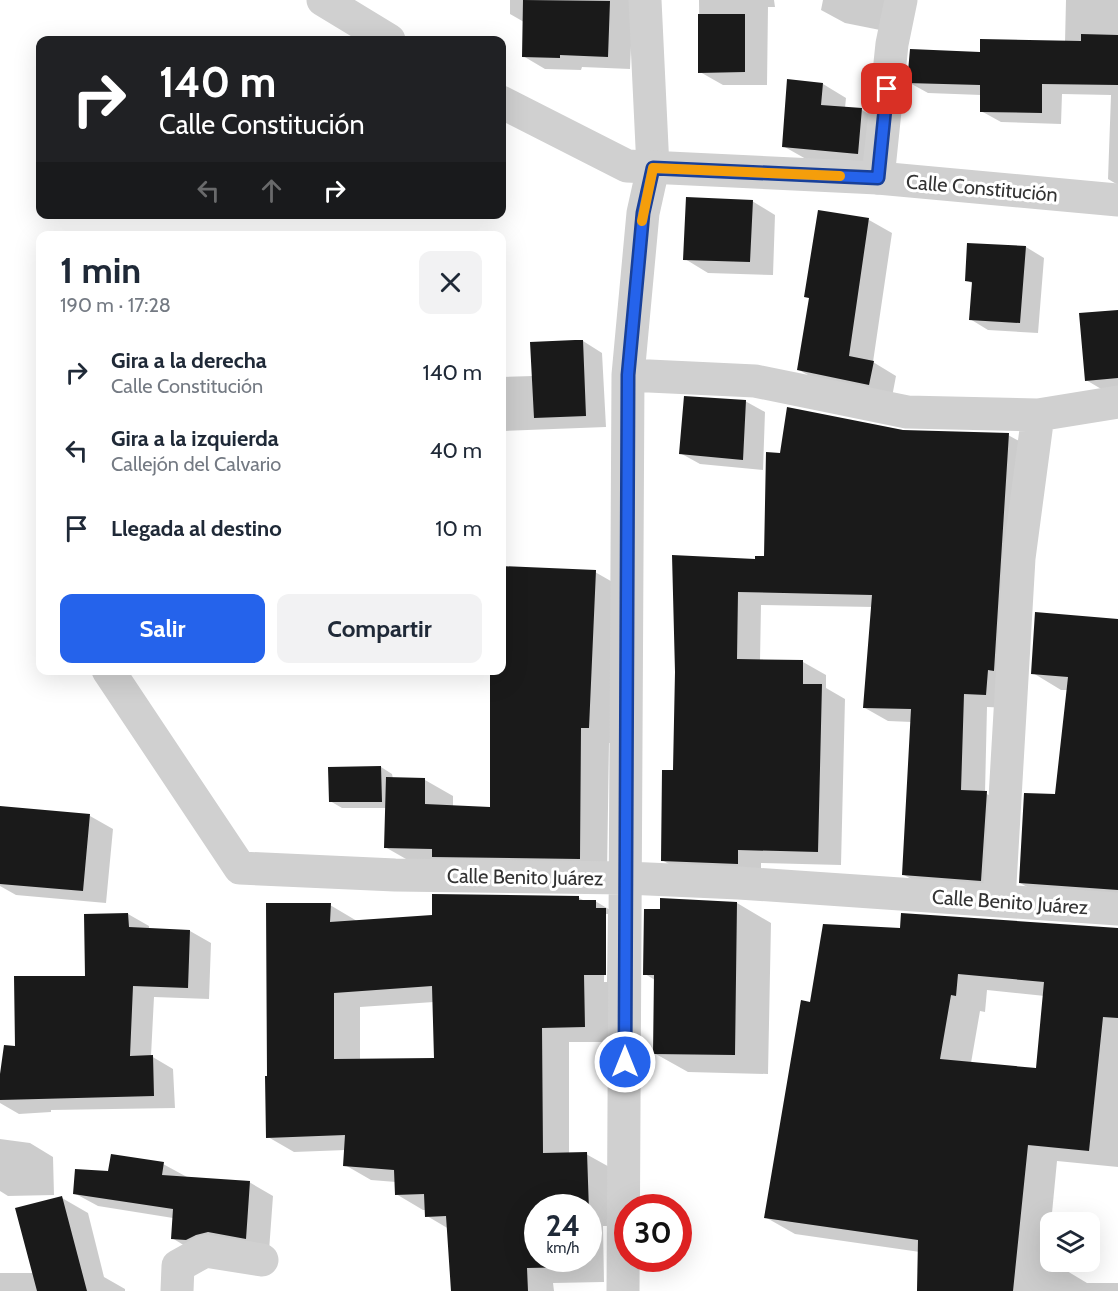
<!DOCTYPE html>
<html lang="es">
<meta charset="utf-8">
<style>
:root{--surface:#fff;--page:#f2f2f3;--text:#1f2937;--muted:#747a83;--accent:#2563eb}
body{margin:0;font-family:Cabin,sans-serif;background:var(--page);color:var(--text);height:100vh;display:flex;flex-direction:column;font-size:22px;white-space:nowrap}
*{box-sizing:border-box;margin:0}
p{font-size:20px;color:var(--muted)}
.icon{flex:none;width:33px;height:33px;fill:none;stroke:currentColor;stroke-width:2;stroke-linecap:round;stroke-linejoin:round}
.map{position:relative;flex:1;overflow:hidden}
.details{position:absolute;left:36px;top:231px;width:470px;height:444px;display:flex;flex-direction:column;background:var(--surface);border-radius:12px;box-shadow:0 6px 24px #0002}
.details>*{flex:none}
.guide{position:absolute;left:36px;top:36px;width:470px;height:183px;border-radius:12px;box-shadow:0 6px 24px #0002;background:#202124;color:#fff;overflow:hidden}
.buttons{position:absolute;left:1040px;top:1212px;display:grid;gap:12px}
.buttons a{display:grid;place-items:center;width:60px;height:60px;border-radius:12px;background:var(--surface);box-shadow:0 6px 24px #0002;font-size:30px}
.speed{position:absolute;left:524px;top:1194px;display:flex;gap:12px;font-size:30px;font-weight:700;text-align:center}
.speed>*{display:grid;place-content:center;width:78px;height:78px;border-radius:50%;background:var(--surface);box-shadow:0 6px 24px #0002;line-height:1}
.speed small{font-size:15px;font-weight:400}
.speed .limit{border:9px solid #d22;background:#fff;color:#111}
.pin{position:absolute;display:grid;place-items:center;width:51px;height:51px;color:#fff;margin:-26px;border-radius:12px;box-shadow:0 3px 9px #0006}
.me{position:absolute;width:66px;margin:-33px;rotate:0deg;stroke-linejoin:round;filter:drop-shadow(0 0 4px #0008)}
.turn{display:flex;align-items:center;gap:21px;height:126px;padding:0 24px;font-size:27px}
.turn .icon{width:78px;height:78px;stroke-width:2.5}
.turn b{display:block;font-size:42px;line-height:51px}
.lanes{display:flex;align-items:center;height:57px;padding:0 24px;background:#0003;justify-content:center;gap:30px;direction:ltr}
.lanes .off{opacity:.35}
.round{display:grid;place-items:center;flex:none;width:63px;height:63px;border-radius:12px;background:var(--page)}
.overview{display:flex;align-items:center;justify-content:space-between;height:102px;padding:0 24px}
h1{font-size:36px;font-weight:700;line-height:45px}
.button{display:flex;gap:12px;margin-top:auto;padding:12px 24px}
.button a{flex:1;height:69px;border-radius:12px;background:var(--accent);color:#fff;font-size:24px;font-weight:700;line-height:69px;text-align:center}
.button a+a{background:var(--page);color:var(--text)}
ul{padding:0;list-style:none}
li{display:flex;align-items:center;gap:18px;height:78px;padding:0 24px}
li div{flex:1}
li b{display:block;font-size:22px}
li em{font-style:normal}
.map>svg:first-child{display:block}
.shadow{fill:#0003;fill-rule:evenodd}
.building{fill:#1a1a1a;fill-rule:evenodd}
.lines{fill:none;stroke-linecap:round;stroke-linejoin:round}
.minor{stroke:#d0d0d0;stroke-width:33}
.tertiary{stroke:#d0d0d0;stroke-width:33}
.route-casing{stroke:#184099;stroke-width:15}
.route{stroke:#2563eb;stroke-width:10}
.slow{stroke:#f59e0b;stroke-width:10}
.labels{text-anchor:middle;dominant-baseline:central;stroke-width:6;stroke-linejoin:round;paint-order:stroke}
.street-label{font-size:20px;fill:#333;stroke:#fff}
</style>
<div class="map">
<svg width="1118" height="1291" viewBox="0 0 1118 1291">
<rect width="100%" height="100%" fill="#fff"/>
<path class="shadow" d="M510,0H633L630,69L582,67L581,70L545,69L523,56L524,22L510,14Z
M699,0H774L775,7H768L767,85H723L700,72Z
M823,0H909L900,34L845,23L821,10Z
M1066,0H1118V185L1108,179L1111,95L1062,94L1061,124L1001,122L981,111V95L928,93L908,82L982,54L1065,42Z
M823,84L846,98L845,108L862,110L885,123L881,166L806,159L783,146Z
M752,201L775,215L773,275L708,273L685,259Z
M869,220L892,233L873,362L896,376L892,397L822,383L799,370L811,299L806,296Z
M1026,247L1044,258L1038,333L988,330L970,319L973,284L967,280Z
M1118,315V392L1108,393L1086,380Z
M583,341L602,353L606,427L504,431V435H501V377L533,376Z
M745,401L765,412L763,470L700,464L680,453Z
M903,432L1008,435L1032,448L1010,708L987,707L985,793L1010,807L1005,893L928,888L904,875L912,722L888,721L865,708L873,607L761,605L760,661L803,662L826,675V688L845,699L841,865L761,863V877L686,874L662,860L674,772L677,672L756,560L765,557L781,455Z
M595,572L623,588L616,743H609L607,874L413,863L385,847L387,808H342L330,801L381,767L392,774L393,779L425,780L453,796V807L492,808L501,670V578Z
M1118,621V901L1049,899L1020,883L1056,796L1068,690H1061L1033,673Z
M0,807L90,816L113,829L106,903L16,895L0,886Z
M579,898L585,901H595L622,917L611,1042H569V1154H586L613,1169L615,1226H603L604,1282L553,1283L554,1291H453L449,1229L427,1216L426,1210H423L396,1194V1182L371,1180L345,1165L346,1150L294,1152L268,1137L269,1078L330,905L357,921L433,916ZM605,914H608L607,982H604ZM434,1002L435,1060H360V1007ZM537,1208H588V1258H537Z
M737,903L771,923L768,1074L688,1072L654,1053L655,980L645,974Z
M128,914L149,926V930L190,931L211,943L209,999L154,997L151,1056L173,1069L175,1108L51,1110V1112L19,1114L0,1103V1086L17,1048L86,977Z
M824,926L1118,947V1167L1057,1161L1047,1265H1057L1087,1283H1118V1291H919L920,1252L795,1234L765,1217L811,1004ZM987,990L1045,996L1037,1069L971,1063L980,1011L985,1012Z
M0,1139L30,1143L53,1157L54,1195L8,1196L0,1191Z
M163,1164L187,1177L249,1182L273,1196L269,1251L195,1252L172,1238L173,1218L98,1206L74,1193L110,1173Z
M62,1198L88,1213L104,1277L125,1289V1291H0V1273H34Z"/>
<path class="building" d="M523,0L610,1L608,57L560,55V58L522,57Z
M698,14H745V72L698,73Z
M1081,34L1118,35V85L1042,84V113L980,112V85L907,83L910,49L980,52V39L1081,41Z
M787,79L823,83L821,105L862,108L858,154L782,147Z
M686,197L753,200L750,262L683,260Z
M818,210L869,218L849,356L874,361L869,385L797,370L809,298L804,297Z
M967,243L1026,246L1020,323L969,320L972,282L965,281Z
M1118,310V378L1085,381L1079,313Z
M575,340H583L586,416L534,418L530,342Z
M684,396L746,400L743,460L679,454Z
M787,407L903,430L1009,433L994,671L988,670L986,695L964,694L961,790L987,791L981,881L902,875L911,709L863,708L872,595L738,592L737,659L803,660V684H822L818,852L738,850V864L661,861L662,770H673L675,672L672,555L755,559V556H764L766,452L780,453Z
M501,566L596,570L589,728H581L580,859L432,857V849L384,848L386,777L425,778V804L490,807V670H501Z
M1035,612L1118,619V890L1019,883L1024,793L1055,794L1068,677L1031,674Z
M381,766L382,802H329L328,767Z
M0,806L90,814L83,891L0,884Z
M432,894L579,896V900H596V908H606V975H584L585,1027L542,1028L543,1153L587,1152L589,1211L588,1208H537V1258H577V1267L527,1268L528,1291H451L446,1216L425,1217L424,1194L395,1195L394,1170L343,1166L345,1135L266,1138L265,1076H267L266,903H331L330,922L432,915ZM432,986L434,1058L334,1059V993Z
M660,898L737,902L735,1055L653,1054L654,975H643L644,909H660Z
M128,913L129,927L190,930L188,988L133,986L130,1056L153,1055L154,1096L0,1100V1074L4,1045L15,1046L14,976H85L84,914Z
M901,913L1118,928V1018L1103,1017L1089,1151L1028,1145L1013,1291H917L918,1240L764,1218L801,1000L810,1002L823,924L900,928ZM958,974L1044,982L1036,1068L940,1059L951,995L956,996Z
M111,1154L164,1162L162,1175L250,1181L246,1239L208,1232L196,1235L186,1240L171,1239L173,1209L73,1194L75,1169L108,1171Z
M62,1196L87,1291H37L15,1208Z"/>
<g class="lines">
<path class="minor" d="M878,178L892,44L901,0
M628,375L755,381L907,412L1038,415L1118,402
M108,670L240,868L395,875L626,878L739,883L1118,909
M999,901L1019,558L1038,415
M177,1291L178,1266L205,1251L262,1260
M623,1291L628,375L643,213L653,168L645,0"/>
<path class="tertiary" d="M323,0L389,40
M501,102L627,166L878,178L1118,200"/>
</g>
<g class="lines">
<g class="route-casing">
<path id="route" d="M625,1062L628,375L643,213L653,168L878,178L887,89"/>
</g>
<use href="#route" class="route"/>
<path class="slow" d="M642,221L653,168L840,176"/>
</g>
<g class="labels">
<g class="street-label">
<text transform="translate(982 188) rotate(5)">Calle Constitución</text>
<text transform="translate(525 877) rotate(1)">Calle Benito Juárez</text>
<text transform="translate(1010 902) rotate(4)">Calle Benito Juárez</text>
</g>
</g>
</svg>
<div class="buttons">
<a><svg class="icon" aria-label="layers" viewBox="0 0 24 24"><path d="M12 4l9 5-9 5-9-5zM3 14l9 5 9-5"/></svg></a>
</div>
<div class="speed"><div>24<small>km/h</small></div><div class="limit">30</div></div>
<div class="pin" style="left:887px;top:89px;background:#d93025"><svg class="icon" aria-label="arrive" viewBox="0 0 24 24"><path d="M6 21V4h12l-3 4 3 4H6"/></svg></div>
<svg class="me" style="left:625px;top:1062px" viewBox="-20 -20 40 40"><circle r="17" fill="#2563eb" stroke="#fff" stroke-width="3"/><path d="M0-11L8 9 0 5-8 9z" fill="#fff"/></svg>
<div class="guide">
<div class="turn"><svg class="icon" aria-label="right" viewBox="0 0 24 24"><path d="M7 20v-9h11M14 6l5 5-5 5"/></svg><div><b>140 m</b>Calle Constitución</div></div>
<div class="lanes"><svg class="icon off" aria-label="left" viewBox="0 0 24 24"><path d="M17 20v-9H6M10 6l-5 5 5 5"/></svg><svg class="icon off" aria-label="ahead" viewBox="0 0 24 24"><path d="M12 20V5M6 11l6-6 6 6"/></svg><svg class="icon" aria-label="right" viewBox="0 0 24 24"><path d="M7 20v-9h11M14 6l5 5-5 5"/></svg></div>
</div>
<section class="details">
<div class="overview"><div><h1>1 min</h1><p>190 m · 17:28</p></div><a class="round"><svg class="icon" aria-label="close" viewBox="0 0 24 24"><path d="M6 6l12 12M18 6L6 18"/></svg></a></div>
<ul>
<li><svg class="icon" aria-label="right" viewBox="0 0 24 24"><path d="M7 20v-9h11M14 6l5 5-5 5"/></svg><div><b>Gira a la derecha</b><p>Calle Constitución</p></div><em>140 m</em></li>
<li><svg class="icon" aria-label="left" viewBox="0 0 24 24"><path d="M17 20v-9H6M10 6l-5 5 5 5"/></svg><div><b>Gira a la izquierda</b><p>Callejón del Calvario</p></div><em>40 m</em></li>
<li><svg class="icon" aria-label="arrive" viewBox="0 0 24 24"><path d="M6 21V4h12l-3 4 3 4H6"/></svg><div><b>Llegada al destino</b></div><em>10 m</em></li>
</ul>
<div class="button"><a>Salir</a><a>Compartir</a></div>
</section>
</div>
